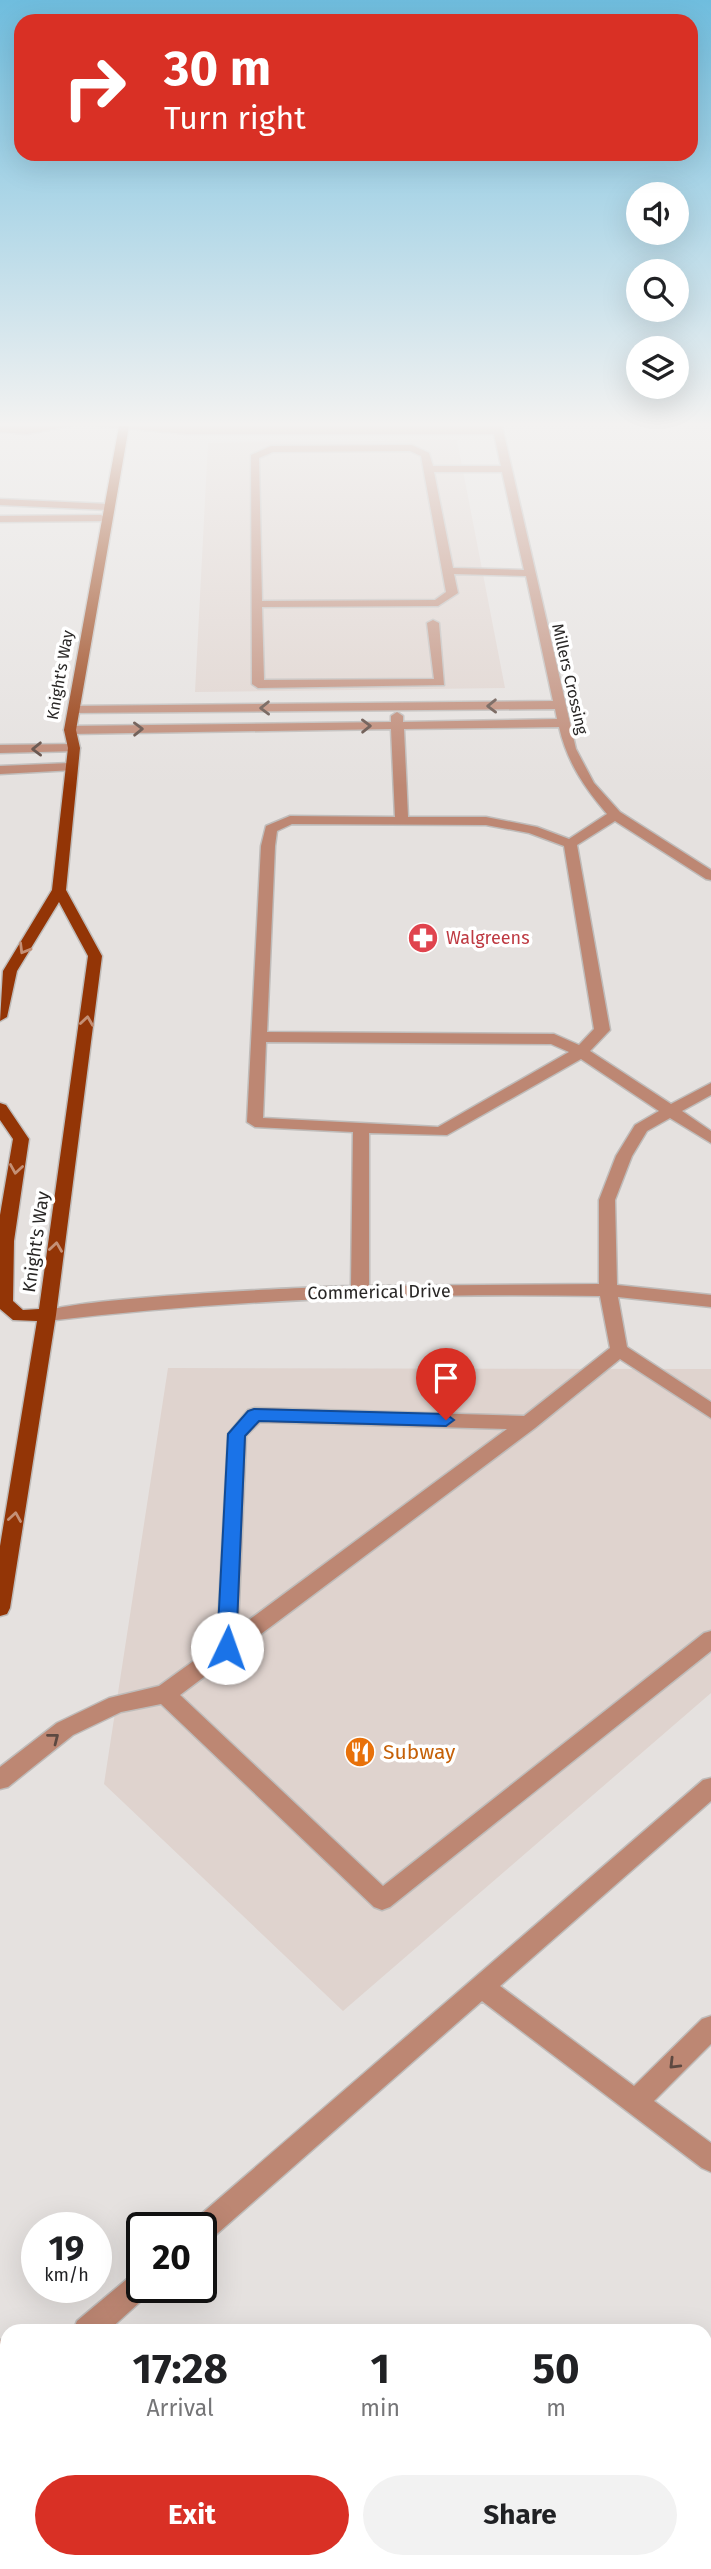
<!DOCTYPE html>
<style>
:root{--surface:#fff;--page:#f2f2f2;--text:#202124;--muted:#757577;--accent:#d93025}
body{margin:0;font-family:"Fira Sans",sans-serif;background:var(--page);color:var(--text);height:100vh;display:flex;flex-direction:column;font-size:26px;white-space:nowrap}
*{box-sizing:border-box;margin:0}
p{font-size:23px;color:var(--muted)}
.icon{flex:none;width:38px;height:38px;fill:none;stroke:currentColor;stroke-width:2;stroke-linecap:round;stroke-linejoin:round}
.map{position:relative;flex:1;overflow:hidden}
.details{position:absolute;left:0px;top:2324px;width:712px;height:245px;display:flex;flex-direction:column;background:var(--surface);border-radius:21px 21px 0 0;box-shadow:0 7px 28px #0002}
.details>*{flex:none}
.banner{position:absolute;left:14px;top:14px;width:684px;height:147px;border-radius:21px;box-shadow:0 7px 28px #0002;background:#d93025;color:#fff;overflow:hidden}
.fabs{position:absolute;left:626px;top:182px;display:grid;gap:14px}
.fabs a{display:grid;place-items:center;width:63px;height:63px;border-radius:50%;background:var(--surface);box-shadow:0 7px 28px #0002;font-size:35px}
.speed{position:absolute;left:21px;top:2212px;display:flex;gap:14px;font-size:35px;font-weight:700;text-align:center}
.speed>*{display:grid;place-content:center;width:91px;height:91px;border-radius:50%;background:var(--surface);box-shadow:0 7px 28px #0002;line-height:1}
.speed small{font-size:18px;font-weight:400}
.speed .limit{border:4px solid #111;border-radius:10px;background:#fff;color:#111}
.pin{position:absolute;display:grid;place-items:center;width:60px;height:60px;color:#fff;margin:-72px -30px;border-radius:50% 50% 50% 0;rotate:-45deg;box-shadow:0 0 7px #0007}
.pin .icon{rotate:45deg}
.me{position:absolute;width:77px;margin:-38px;rotate:3deg;stroke-linejoin:round;filter:drop-shadow(0 0 5px #0008)}
.turn{display:flex;align-items:center;gap:24px;height:147px;padding:0 35px;font-size:32px}
.turn .icon{width:91px;height:91px;stroke-width:2.5}
.turn b{display:block;font-size:49px;line-height:60px}
.eta{display:flex;justify-content:space-evenly;align-items:center;height:119px;text-align:center}
.eta b{font-size:42px;font-weight:700;line-height:49px}
.button{display:flex;gap:14px;margin-top:auto;padding:14px 35px}
.button a{flex:1;height:80px;border-radius:42px;background:var(--accent);color:#fff;font-size:28px;font-weight:700;line-height:80px;text-align:center}
.button a+a{background:var(--page);color:var(--text)}
.map>svg:first-child{display:block}
.built{fill:#dfd3ce}
.lines{fill:none;stroke-linecap:round;stroke-linejoin:round}
.minor-casing{stroke:#bfbcba;stroke-width:3}
.major-casing{stroke:#bfbcba;stroke-width:3}
.minor{fill:#bd8773;fill-rule:evenodd}
.major{fill:#933506;fill-rule:evenodd}
.oneway{stroke:#5d4941}
.oneway2{stroke:#c49076}
.route{fill:#1a73e8;stroke:#114b97;stroke-width:2}
.labels{text-anchor:middle;dominant-baseline:central;stroke-width:7;stroke-linejoin:round;paint-order:stroke}
.far-street-label{font-size:16px;fill:#292726;stroke:#fff}
.health-label{font-size:18px;fill:#be3a42;stroke:#fff;text-anchor:start}
.street-label{font-size:18px;fill:#292726;stroke:#fff}
.near-food-label{font-size:21px;fill:#c56008;stroke:#fff;text-anchor:start}
</style>
<div class="map">
<svg width="711" height="2569" viewBox="0 0 711 2569">
<rect width="100%" height="100%" fill="#e5e1df"/>
<path class="built" d="M457,440L505,688L195,692L208,443Z
M168,1368L711,1369V1693L343,2011L104,1784Z"/>
<g class="lines">
<g class="minor-casing">
<path id="minor" d="M0,426H70L27,434L0,432Z
M99,426H502L576,749L594,783L620,812L711,870V880L706,879L615,821L577,845L610,1030L590,1051L671,1104L711,1083V1095L682,1111L711,1131V1143L670,1118L647,1131L632,1156L615,1200L617,1285L711,1295V1307L618,1297L627,1347L711,1402V1418L620,1359L535,1428L180,1695L383,1886L704,1633L711,1631V1651L390,1907L382,1910L374,1907L161,1704L121,1712L73,1735L8,1787L0,1789V1767L57,1723L109,1698L159,1686L217,1644L228,1434L248,1410L255,1408L524,1416L610,1348L600,1296C415,1293 231,1299 47,1321L41,1319L38,1315C50,1298 314,1287 351,1286L353,1132L255,1127L247,1122L261,846L266,826L290,816L395,817L391,729L70,734L64,730L70,726L391,722V716L397,712L403,716V722L557,719L555,709L69,713V707L73,706L553,701L526,576L454,574L458,593L438,606L262,607L264,680L434,679L427,623L433,620L439,623L444,685L258,688L252,684L251,455L271,446L412,445L429,453L433,466H501L494,434H187ZM410,451L421,456L446,592L435,600L262,601L259,458L273,452ZM434,472H502L524,570L453,568ZM559,727C567,762 584,787 607,814L569,839L537,827L486,817H408L404,729ZM292,824L486,825L529,833L564,846L594,1029L579,1045L554,1034L267,1032L275,846L277,831ZM266,1042L551,1044L569,1052L438,1127L263,1118ZM581,1059L659,1111L635,1125L616,1156L599,1200V1284L369,1286V1133L447,1135ZM260,1422L507,1429L238,1628L246,1436Z
M0,499L108,504L113,507L108,510L0,505Z
M0,516L101,515L106,518L101,521L0,522Z
M74,744L80,748L78,751L0,753V745Z
M70,763L74,764V770L0,774V766Z
M711,1778V1801L500,1986L634,2086L702,2019L711,2016V2044L654,2101L711,2143V2172L702,2168L482,2001L210,2240L201,2244V2228H189L192,2222L703,1780Z
M142,2270V2287H154L151,2292L108,2331H73L77,2321L133,2274Z
M7,2339V2367L0,2368V2340Z
M242,2562H276L279,2569H245Z"/>
</g>
<g class="major-casing">
<path id="major" d="M119,426H129L76,730L80,748L66,890L102,956L56,1315L10,1608L7,1614L0,1616V1546L37,1321L13,1320L0,1309V1215L13,1139L0,1120V1103L6,1105L29,1139L14,1241L13,1301L23,1310L39,1309L88,956L59,902L17,971L7,1017L0,1021L3,971L52,890L68,748L64,730Z"/>
</g>
<use href="#minor" class="minor"/>
<use href="#major" class="major"/>
</g>
<defs><path id="oneway-chevron" d="M-2-3.5L2.5 0L-2 3.5" fill="none" stroke-width="1.6" stroke-linecap="round" stroke-linejoin="round" transform="scale(1.75)"/></defs>
<g class="oneway">
<use href="#oneway-chevron" transform="translate(492 706) rotate(179)"/>
<use href="#oneway-chevron" transform="translate(265 708) rotate(179)"/>
<use href="#oneway-chevron" transform="translate(366 726) rotate(-1)"/>
<use href="#oneway-chevron" transform="translate(138 729) rotate(-1)"/>
<use href="#oneway-chevron" transform="translate(37 749) rotate(179)"/>
<use href="#oneway-chevron" transform="translate(54 1738) rotate(-38)"/>
<use href="#oneway-chevron" transform="translate(674 2064) rotate(135)"/>
</g>
<g class="oneway2">
<use href="#oneway-chevron" transform="translate(24 949) rotate(121)"/>
<use href="#oneway-chevron" transform="translate(87 1021) rotate(-82)"/>
<use href="#oneway-chevron" transform="translate(16 1169) rotate(99)"/>
<use href="#oneway-chevron" transform="translate(56 1247) rotate(-82)"/>
<use href="#oneway-chevron" transform="translate(15 1517) rotate(-81)"/>
</g>
<linearGradient id="sky" x2="0" y2="1"><stop stop-color="#6fbdde"/><stop offset="0.54" stop-color="#f3f2f1"/><stop offset="1" stop-color="#f3f2f1" stop-opacity="0"/></linearGradient>
<rect width="711" height="786" fill="url(#sky)"/>
<path class="route" d="M254,1409L446,1414L454,1420L446,1426L259,1421L245,1436L236,1648L234,1654L227,1656L220,1654L217,1648L228,1434L248,1411Z"/>
<defs>
<g id="pharmacy-disc" transform="scale(1.575)"><circle r="9.5" fill="#e0444e" stroke="#fff"/><path d="M-2-6h4v4h4v4h-4v4h-4v-4h-4v-4h4Z" fill="#fff"/></g>
<g id="restaurant-disc" transform="scale(1.575)"><circle r="9.5" fill="#e8710a" stroke="#fff"/><path d="M-5-6h1v4h1v-4h1v4h1v-4h1v5L-1.5 .5V6h-2V.5L-5-1ZM5-6V6H3V1.5H1.5Q1.5-4 5-6Z" fill="#fff"/></g>
</defs>
<g fill-rule="evenodd">
<use href="#pharmacy-disc" x="423" y="938"/>
<use href="#restaurant-disc" x="360" y="1752"/>
</g>
<g class="labels">
<g class="far-street-label">
<text transform="translate(60 675) rotate(-80)">Knight's Way</text>
<text transform="translate(570 679) rotate(77)">Millers Crossing</text>
</g>
<g class="health-label">
<text x="446" y="938">Walgreens</text>
</g>
<g class="street-label">
<text transform="translate(36 1242) rotate(-82)">Knight's Way</text>
<text transform="translate(379 1292) rotate(-1)">Commerical Drive</text>
</g>
<g class="near-food-label">
<text x="383" y="1752">Subway</text>
</g>
</g>
</svg>
<div class="fabs">
<a><svg class="icon" aria-label="sound" viewBox="0 0 24 24"><path d="M4 9h4l5-4v14l-5-4H4zM17 9q2 3 0 6"/></svg></a>
<a><svg class="icon" aria-label="search" viewBox="0 0 24 24"><circle cx="10" cy="10" r="6"/><path d="M15 15l6 6"/></svg></a>
<a><svg class="icon" aria-label="layers" viewBox="0 0 24 24"><path d="M12 4l9 5-9 5-9-5zM3 14l9 5 9-5"/></svg></a>
</div>
<div class="speed"><div>19<small>km/h</small></div><div class="limit">20</div></div>
<div class="pin" style="left:446px;top:1420px;background:#d93025"><svg class="icon" aria-label="arrive" viewBox="0 0 24 24"><path d="M6 21V4h12l-3 4 3 4H6"/></svg></div>
<svg class="me" style="left:227px;top:1648px" viewBox="-20 -20 40 40"><circle r="19" fill="#fff"/><path d="M0-13L10 11 0 6-10 11z" fill="#1a73e8"/></svg>
<div class="banner">
<div class="turn"><svg class="icon" aria-label="right" viewBox="0 0 24 24"><path d="M7 20v-9h11M14 6l5 5-5 5"/></svg><div><b>30 m</b>Turn right</div></div>
</div>
<section class="details">
<div class="eta">
<div><b>17:28</b><p>Arrival</p></div>
<div><b>1</b><p>min</p></div>
<div><b>50</b><p>m</p></div>
</div>
<div class="button"><a>Exit</a><a>Share</a></div>
</section>
</div>
